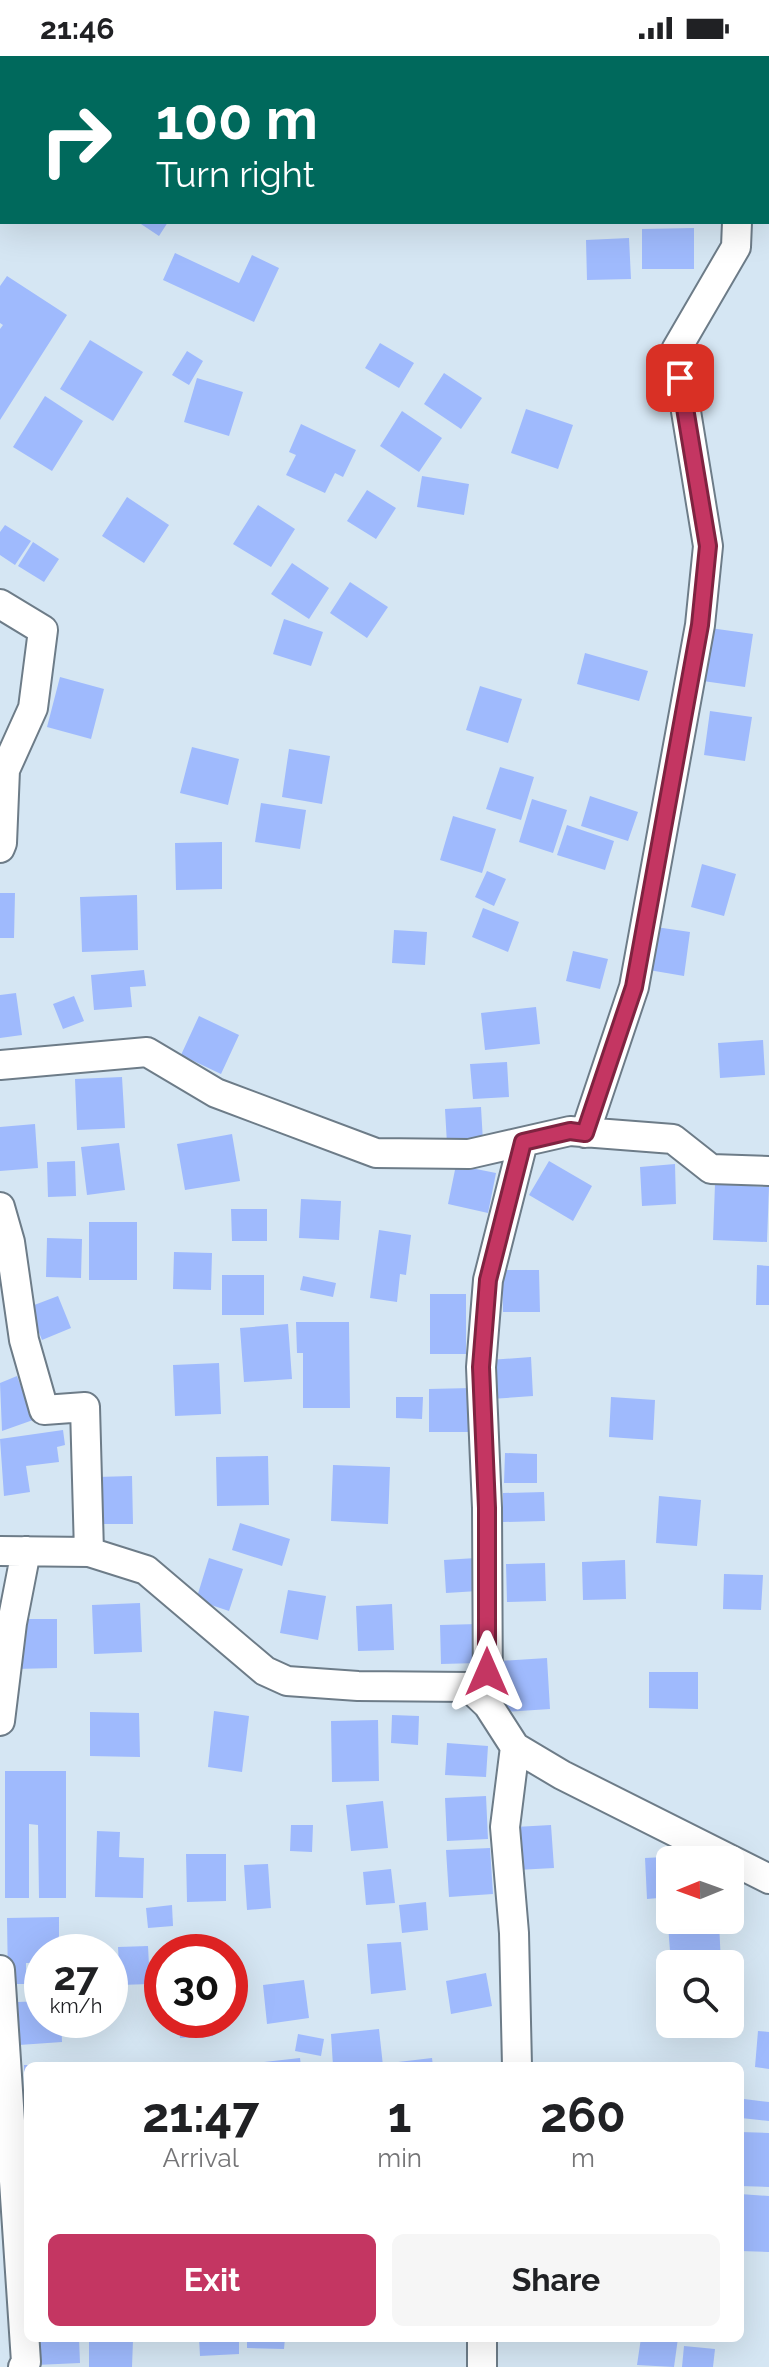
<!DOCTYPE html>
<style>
:root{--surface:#fff;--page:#f6f6f6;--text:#202124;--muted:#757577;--accent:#c43662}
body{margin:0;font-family:Raleway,sans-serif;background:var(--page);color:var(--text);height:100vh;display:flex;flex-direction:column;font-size:30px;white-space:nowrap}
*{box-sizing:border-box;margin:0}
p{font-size:26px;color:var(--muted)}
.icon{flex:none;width:44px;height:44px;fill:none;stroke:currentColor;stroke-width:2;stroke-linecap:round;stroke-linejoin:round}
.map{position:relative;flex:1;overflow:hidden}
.side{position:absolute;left:24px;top:2006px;width:720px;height:280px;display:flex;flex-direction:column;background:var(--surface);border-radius:12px;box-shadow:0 8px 32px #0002}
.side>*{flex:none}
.guide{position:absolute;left:0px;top:0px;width:770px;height:168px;box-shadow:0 8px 32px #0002;background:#00695c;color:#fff;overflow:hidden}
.needle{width:52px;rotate:269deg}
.tools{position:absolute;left:656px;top:1790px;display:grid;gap:16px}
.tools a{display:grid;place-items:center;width:88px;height:88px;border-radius:12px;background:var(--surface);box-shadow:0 8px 32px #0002;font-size:40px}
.speed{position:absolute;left:24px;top:1878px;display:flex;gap:16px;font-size:40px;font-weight:700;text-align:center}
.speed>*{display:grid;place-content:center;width:104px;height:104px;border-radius:50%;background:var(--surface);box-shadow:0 8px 32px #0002;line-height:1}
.speed small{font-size:20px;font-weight:400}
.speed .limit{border:12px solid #d22;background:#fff;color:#111}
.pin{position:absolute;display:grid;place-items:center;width:68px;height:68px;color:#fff;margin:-34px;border-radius:16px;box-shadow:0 4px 12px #0006}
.me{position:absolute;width:88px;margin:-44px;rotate:0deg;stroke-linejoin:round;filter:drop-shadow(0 0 6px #0008)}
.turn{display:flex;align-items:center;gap:28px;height:168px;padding:0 24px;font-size:36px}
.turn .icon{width:104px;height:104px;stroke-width:2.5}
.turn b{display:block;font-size:56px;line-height:68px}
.eta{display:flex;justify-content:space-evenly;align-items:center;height:136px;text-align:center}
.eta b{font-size:48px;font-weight:700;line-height:56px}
.action{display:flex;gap:16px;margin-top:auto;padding:16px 24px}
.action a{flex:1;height:92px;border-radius:12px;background:var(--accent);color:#fff;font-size:32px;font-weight:700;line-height:92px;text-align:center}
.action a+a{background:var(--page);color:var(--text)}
.status{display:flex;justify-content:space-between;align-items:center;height:56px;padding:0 40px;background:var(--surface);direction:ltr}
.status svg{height:22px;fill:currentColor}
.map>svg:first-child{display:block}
.building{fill:#9fbafd}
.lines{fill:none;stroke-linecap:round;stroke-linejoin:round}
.street-casing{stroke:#6d7c88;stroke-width:32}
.highway-casing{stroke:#6d7c88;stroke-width:48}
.street{stroke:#fff;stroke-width:28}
.highway{stroke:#fff;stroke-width:44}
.route-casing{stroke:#7f2340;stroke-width:20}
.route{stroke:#c43662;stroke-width:14}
</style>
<div class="status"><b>21:46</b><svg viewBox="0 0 49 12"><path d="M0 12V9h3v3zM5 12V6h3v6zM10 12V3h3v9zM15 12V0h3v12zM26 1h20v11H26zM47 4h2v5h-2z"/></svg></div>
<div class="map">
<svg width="769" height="2311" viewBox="0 0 769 2311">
<rect width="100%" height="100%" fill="#d5e6f3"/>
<path class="building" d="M138,166H168L159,180Z
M694,172V213H642V173Z
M629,182L631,223L587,224L586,184Z
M175,197L239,227L252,199L279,212L254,266L163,224Z
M7,220L67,259L0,364V273L3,269L0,267V230Z
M90,284L143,316L113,365L60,333Z
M380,287L414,307L399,332L365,312Z
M187,295L203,305L189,329L172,319Z
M444,317L482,342L461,373L424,348Z
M197,322L243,336L229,380L184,366Z
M45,340L83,365L52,415L13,391Z
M526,353L573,369L558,413L511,397Z
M402,355L442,382L419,416L380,390Z
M301,368L356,394L343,421L335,417L325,437L286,419L296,399L289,396Z
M422,420L469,428L464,459L417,451Z
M367,434L396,452L376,483L347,465Z
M127,441L169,469L144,507L102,480Z
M258,449L295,473L271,511L233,488Z
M5,469L31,485L15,509L0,499V476Z
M33,486L59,503L44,526L18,510Z
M292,507L329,532L309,563L271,538Z
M350,526L388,551L367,582L330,557Z
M284,563L323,576L311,610L273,598Z
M710,572L753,578L745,631L703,625Z
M585,597L648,615L639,645L577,628Z
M60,621L104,633L91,683L47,671Z
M480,630L522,643L508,687L466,674Z
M710,655L752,661L745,705L704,699Z
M192,691L239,703L228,749L180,737Z
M289,693L330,700L322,748L282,741Z
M500,711L534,721L521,764L486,753Z
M590,740L638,756L628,785L581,770Z
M532,743L567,754L553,797L519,786Z
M261,747L306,754L300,793L255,786Z
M453,760L496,773L482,817L440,804Z
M567,769L614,785L605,814L557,799Z
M222,786V833L176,834L175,787Z
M702,808L736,818L724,860L691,851Z
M487,815L506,823L494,850L475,841Z
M0,837H15L14,882H0Z
M137,839L138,894L82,896L80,841Z
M483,852L519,866L508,896L472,881Z
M649,870L690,876L684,920L643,913Z
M394,874L427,876L425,909L392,907Z
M573,895L608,903L600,933L566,925Z
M144,914L146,930L130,931L132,951L94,954L91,919Z
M16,937L22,979L0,982V939Z
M74,940L84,965L63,973L53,948Z
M536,951L540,988L485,994L481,957Z
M199,960L239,979L221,1018L181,999Z
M763,984L765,1019L720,1022L718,987Z
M507,1006L509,1041L473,1043L470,1008Z
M122,1021L125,1072L77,1074L75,1023Z
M481,1051L483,1086L447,1088L445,1053Z
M35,1068L38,1112L0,1115V1071Z
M232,1078L240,1125L185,1134L177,1088Z
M119,1087L125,1134L87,1139L81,1091Z
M75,1105L76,1140L48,1141L47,1106Z
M549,1105L592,1130L573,1165L529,1139Z
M675,1108L676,1148L642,1150L640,1111Z
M456,1109L496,1117L488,1157L448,1148Z
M715,1128L769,1131L767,1186L713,1184Z
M301,1143L341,1145L339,1184L299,1182Z
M231,1153H267V1185H232Z
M89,1166H137V1224H89Z
M379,1174L411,1179L406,1219L400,1218L397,1246L370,1242Z
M47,1182L82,1183L81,1222L46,1221Z
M174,1196L212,1197L211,1234L173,1233Z
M757,1209L769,1210V1249H756Z
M502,1214H539L540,1256H503Z
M222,1219H264V1259H222Z
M303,1220L336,1227L333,1241L300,1234Z
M430,1238H466V1298H430Z
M58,1240L71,1272L42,1284L29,1251Z
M296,1266H349L350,1352H303V1297H297Z
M288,1268L292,1323L244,1326L240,1272Z
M531,1301L533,1340L491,1343L489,1304Z
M219,1307L221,1358L175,1360L173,1309Z
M17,1320L33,1364L2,1375L0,1327Z
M471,1332V1376H429V1333Z
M396,1341H423L422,1363L396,1362Z
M611,1341L655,1344L653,1384L609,1381Z
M63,1374L65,1389L57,1391L59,1406L26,1410L30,1436L4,1440L0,1383Z
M505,1397L537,1398V1427H504Z
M268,1400L269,1449L217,1450L216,1401Z
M333,1409L390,1411L388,1468L331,1465Z
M132,1420L133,1468H97V1421Z
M544,1436L545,1465L503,1466V1437Z
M659,1440L701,1444L697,1490L656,1487Z
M240,1467L290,1483L282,1510L232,1494Z
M209,1502L243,1513L229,1555L196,1544Z
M476,1502L478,1535L446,1537L444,1504Z
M625,1504L626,1543L583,1544L582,1506Z
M545,1507L546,1545L507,1546L506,1508Z
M724,1518L763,1519L761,1554L723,1553Z
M288,1534L326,1540L318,1584L280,1577Z
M140,1547L142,1596L94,1598L92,1549Z
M392,1548L394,1594L358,1595L356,1550Z
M15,1563H57V1612L15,1613Z
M478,1568L479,1607L441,1608L440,1569Z
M547,1602L550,1653L503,1656L499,1605Z
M649,1616H698V1653L649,1652Z
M214,1655L249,1660L242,1716L208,1711Z
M90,1656L139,1657L140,1701L90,1700Z
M392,1659L419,1660L418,1689L391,1687Z
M378,1664L379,1725L332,1726L331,1665Z
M447,1687L488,1690L486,1721L445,1719Z
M5,1715H66V1842H39L38,1769L29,1768V1842H5Z
M486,1740L488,1783L447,1785L445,1742Z
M383,1745L388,1792L351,1795L346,1749Z
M291,1769H313L312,1796L290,1795Z
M551,1769L554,1812L517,1814L515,1771Z
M97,1775L120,1776L119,1801L144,1802L143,1842L95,1841Z
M490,1792L493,1838L449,1841L446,1794Z
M186,1798H226V1845L187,1846Z
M686,1800V1804H670V1841L647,1843L645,1802Z
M268,1808L271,1852L247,1854L244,1809Z
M391,1813L395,1847L366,1849L363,1816Z
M426,1846L428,1874L402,1877L399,1849Z
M172,1849L173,1870L148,1872L146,1852Z
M59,1861V1896H42V1907H26V1928H8L7,1862Z
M719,1866L721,1908H671L668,1869Z
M178,1885L201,1888L200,1896H177Z
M401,1886L406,1934L371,1938L367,1888Z
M148,1890L150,1928L120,1929L118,1891Z
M486,1917L492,1950L451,1958L446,1925Z
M304,1924L309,1962L267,1968L263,1929Z
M42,1945V1964H61L62,1986L19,1989L18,1946Z
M179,1964H212L213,1980L180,1982Z
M379,1973L383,2010H333L331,1978Z
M758,1975L769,1976V2013L755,2011Z
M298,1978L324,1983L321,2000L295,1995Z
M300,2002L301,2010H255V2007Z
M432,2002L433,2010H398V2006Z
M24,2009H28V2048H25Z
M744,2043L769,2046V2065L741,2062Z
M740,2076L769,2077V2131L740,2130Z
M740,2138L769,2140V2196L740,2195Z
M35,2282H79L80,2307L36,2309Z
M199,2282H239V2298L200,2300Z
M247,2282H285L284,2293L247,2292Z
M641,2282H678L674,2311L637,2309Z
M89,2283L133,2284L132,2311H89Z
M684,2290L715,2293L713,2311H682Z"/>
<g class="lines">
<g class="street-casing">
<path id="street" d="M768,29L769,26
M0,548L43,574L33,652L5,714L2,787L0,792
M0,1009L147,996L216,1037L376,1097L469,1098L570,1075L673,1083L711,1113L769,1115
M585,1077L634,931L700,569L708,490L676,294L736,191L737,166
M0,1151L10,1186L24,1284L44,1354L85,1351L89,1496
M0,1495L89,1496L146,1514L265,1615L287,1625L358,1630L469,1631L488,1649L515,1691L505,1771L514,1877L517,2010
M488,1649L487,1452L481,1311L488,1224L523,1086
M0,1665L12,1567L26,1495
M515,1691L562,1719L769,1823
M0,1914L26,2306L23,2311
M482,2282V2311"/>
</g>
<g class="highway-casing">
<path id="highway" d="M94,2L95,0
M0,137L2,134"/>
</g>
<use href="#street" class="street"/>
<use href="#highway" class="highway"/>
</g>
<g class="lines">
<g class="route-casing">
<path id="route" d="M487,1616V1452L481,1311L488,1224L523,1086L570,1075L585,1077L634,931L700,569L708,490L680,322"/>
</g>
<use href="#route" class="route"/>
</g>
</svg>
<div class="tools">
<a><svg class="needle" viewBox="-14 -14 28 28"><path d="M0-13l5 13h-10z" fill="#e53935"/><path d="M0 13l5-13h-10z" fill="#757577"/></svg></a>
<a><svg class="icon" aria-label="search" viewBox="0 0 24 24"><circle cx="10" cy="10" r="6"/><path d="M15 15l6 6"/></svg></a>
</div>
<div class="speed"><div>27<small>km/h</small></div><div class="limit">30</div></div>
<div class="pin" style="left:680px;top:322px;background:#d93025"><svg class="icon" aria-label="arrive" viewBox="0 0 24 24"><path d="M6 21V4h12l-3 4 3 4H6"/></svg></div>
<svg class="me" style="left:487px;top:1616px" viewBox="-20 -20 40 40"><path d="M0-17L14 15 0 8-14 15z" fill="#c43662" stroke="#fff" stroke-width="4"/></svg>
<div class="guide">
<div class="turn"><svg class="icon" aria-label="right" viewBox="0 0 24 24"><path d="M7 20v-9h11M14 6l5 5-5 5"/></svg><div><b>100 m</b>Turn right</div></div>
</div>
<section class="side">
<div class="eta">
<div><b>21:47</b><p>Arrival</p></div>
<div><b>1</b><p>min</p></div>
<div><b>260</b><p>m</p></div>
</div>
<div class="action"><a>Exit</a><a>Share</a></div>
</section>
</div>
